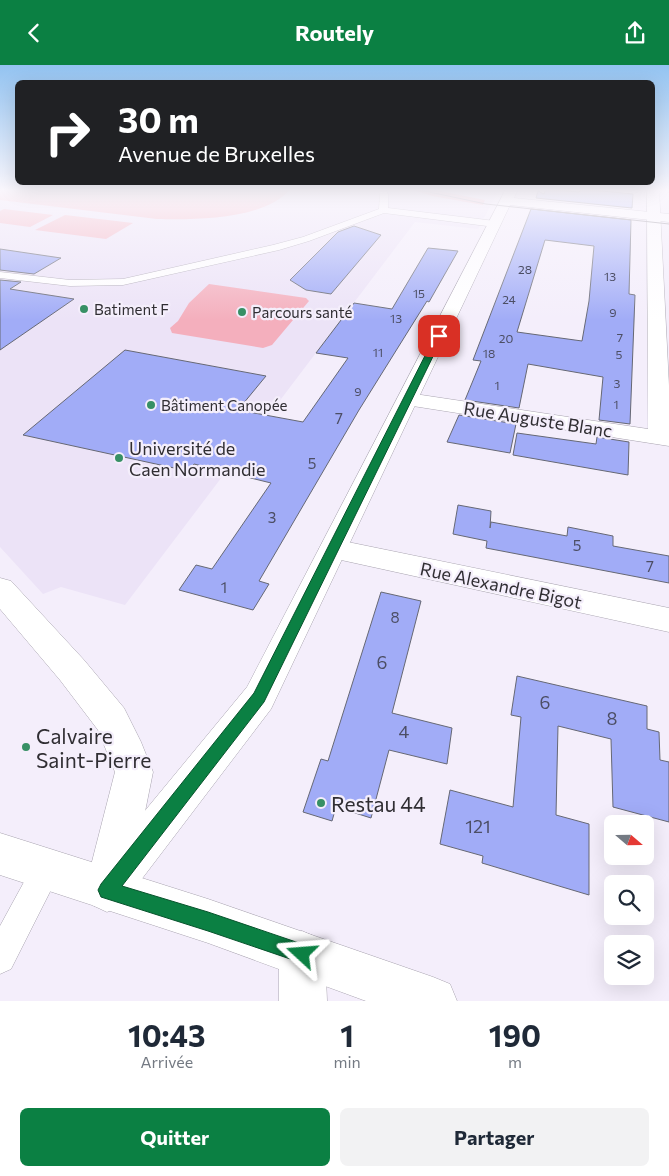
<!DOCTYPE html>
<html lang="fr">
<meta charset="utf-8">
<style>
:root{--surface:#fff;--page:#f2f2f3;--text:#1f2937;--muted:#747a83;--accent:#0b8043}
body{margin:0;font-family:Commissioner,sans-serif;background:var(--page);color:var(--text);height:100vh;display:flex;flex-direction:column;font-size:19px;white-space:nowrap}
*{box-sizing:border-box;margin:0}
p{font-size:16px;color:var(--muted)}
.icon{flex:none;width:28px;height:28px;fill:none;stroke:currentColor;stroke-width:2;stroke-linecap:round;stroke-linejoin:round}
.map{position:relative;height:936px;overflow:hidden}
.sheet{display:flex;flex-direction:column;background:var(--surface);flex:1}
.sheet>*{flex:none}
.banner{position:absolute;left:15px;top:15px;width:640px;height:105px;border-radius:8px;box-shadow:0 5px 20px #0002;background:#202124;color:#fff;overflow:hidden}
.needle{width:32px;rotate:110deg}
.controls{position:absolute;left:604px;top:750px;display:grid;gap:10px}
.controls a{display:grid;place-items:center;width:50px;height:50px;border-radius:8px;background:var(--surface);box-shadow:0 5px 20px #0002;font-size:25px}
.pin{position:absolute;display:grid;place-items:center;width:42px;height:42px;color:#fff;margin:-21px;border-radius:10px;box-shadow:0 2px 8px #0006}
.me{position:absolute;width:55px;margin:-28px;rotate:289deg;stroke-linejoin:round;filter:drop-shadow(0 0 4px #0008)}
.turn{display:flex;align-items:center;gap:18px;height:105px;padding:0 20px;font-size:22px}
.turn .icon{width:65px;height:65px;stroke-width:2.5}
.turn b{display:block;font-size:35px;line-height:42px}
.eta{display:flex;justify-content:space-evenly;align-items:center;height:85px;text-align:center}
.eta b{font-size:30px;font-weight:700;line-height:35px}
.action{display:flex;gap:10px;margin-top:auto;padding:10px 20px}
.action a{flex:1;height:58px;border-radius:8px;background:var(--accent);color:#fff;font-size:20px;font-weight:700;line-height:58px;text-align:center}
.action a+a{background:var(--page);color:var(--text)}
header{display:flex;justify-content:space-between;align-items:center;height:65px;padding:0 20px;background:var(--accent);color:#fff;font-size:22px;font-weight:700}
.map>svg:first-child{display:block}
.built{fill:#ece3f7}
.green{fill:#f4afbd}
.building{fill:#a1acf7;stroke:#666874;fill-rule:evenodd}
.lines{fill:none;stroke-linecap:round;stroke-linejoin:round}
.service-casing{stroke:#a9a4b0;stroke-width:1}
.minor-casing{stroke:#a9a4b0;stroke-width:1}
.tertiary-casing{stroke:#a9a4b0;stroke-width:1}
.secondary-casing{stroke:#a9a4b0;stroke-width:1}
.service{fill:#fff;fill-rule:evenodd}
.minor{fill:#fff;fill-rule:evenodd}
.tertiary{fill:#fff;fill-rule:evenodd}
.secondary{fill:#fff;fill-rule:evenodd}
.tram{stroke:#827f87;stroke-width:1}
.route{fill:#0b8043;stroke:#07532c}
.poi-dot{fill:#379065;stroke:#f4eefb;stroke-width:2}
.labels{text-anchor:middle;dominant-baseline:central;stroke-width:4.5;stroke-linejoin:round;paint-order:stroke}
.far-number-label{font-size:12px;fill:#4c4e64}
.far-poi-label{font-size:15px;fill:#302e33;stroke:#f4eefb;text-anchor:start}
.number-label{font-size:15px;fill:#4c4e64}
.street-label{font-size:18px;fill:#302e33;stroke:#f4eefb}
.poi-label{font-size:18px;fill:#302e33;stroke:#f4eefb;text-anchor:start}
.near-number-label{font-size:18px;fill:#4c4e64}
.near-poi-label{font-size:21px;fill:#302e33;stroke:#f4eefb;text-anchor:start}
</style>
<header><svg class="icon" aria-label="back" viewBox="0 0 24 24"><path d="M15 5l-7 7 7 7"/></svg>Routely<svg class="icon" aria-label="share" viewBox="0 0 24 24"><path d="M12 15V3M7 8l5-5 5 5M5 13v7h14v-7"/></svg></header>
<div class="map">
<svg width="669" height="936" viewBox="0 0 669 936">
<rect width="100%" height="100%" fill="#f4eefb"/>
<path class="built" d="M0,124H459L498,127L478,164L415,157L125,540L61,522L43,529L0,482Z"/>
<path class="green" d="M0,124H290C266,155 193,155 157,154L0,135Z
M410,124H430L485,135L483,140L432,131Z
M4,144L53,150L30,162L0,158V146Z
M65,150L133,158L106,174L35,165Z
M209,219L306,233L309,236L272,280L263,283L172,268L170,263L178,256L189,238Z"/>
<path class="building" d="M546,124L579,127L581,124L633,129L632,143L536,133L538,126L544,129Z
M531,144L631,155L629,229L635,230L630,359L599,355L603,312L528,299L519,343L465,335L481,296L473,295ZM545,175L594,181L589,236L582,276L517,267Z
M354,161L381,170L331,229L306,225L290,215L338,167Z
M428,183L458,186L429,237L427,236L359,345L259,516L269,519L253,545L179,525L196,500L212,504L271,418L194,399L188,406L23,370L125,285L266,311L238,345L303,357L348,293L316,288L354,238L392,244Z
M0,184L61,193L34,209L0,205Z
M0,215L21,217L10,224L74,234L0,285Z
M459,350L516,359L510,388L447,377Z
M517,368L596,379L597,372L629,377L628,410L513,390Z
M458,440L491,446L490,463L491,457L567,471L568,462L613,471V481L669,491V518L486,483L487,476L453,469Z
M381,527L421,536L392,648L452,663L447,699L389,685L371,753L336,742L332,756L303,747L321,694L328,696Z
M517,611L647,641V664L659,667L660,695L669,697V757L613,742L611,674L558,661L556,750L589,759V830L482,798L483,791L440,779L450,725L513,742L521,652L511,650Z"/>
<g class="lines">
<g class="service-casing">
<path id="service" d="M377,124H385L388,129V143L495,156L500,159L495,162L384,148L309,176L279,185L123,220L70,221L0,213V207L70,215L123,214L273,180L303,172L379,144L380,129Z
M46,790L56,795L61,805L11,904L0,909V861L36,795Z"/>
</g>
<g class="minor-casing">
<path id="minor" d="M647,124H659L669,321V381L400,339L397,334L400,329L408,328L648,364Z
M333,474L669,543V567L323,491L319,484L323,477Z
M0,513L11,516L84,595L124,643L141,677L153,707L131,816L124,831L109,838L94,831L87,816L115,707L98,665L60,615L0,544Z
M302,866L318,873L325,889L327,936H279V889L286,873Z"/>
</g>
<g class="tertiary-casing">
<path id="tertiary" d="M506,124H518L514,133L669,149V157L510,140L271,644L122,840L107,847L92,840L85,825L92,810L247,622Z"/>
</g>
<g class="secondary-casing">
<path id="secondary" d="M0,768L208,834L433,912L450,919L457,936H366L208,878L0,810Z"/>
</g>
<use href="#service" class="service"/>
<use href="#minor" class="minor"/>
<use href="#tertiary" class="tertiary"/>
<use href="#secondary" class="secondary"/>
<path class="tram" d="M415,124L486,139L669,159"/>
</g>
<linearGradient id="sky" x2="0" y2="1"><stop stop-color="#93c3f1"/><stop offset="0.49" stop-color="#faf7fd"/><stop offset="1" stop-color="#faf7fd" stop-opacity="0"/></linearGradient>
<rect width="669" height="255" fill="url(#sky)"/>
<path class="route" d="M439,268L443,271L264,637L122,821L208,847L302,879L309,882L312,889L309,896L302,898L208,866L101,832L98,825L101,819L254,628L435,271Z"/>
<g class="poi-dot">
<circle cx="84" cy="244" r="5"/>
<circle cx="242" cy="247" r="5"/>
<circle cx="151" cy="340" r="5"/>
<circle cx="119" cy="393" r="5"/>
<circle cx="26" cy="682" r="5"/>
<circle cx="321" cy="738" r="5"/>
</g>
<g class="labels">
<g class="far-number-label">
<text x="525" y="204">28</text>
<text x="610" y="211">13</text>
<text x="419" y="228">15</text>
<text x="509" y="234">24</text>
<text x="613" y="247">9</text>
<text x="396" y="253">13</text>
<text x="620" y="272">7</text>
<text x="506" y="273">20</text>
<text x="378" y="287">11</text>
<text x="489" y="288">18</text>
<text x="619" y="289">5</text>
<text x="617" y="318">3</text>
<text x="497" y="320">1</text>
<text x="358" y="326">9</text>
<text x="616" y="339">1</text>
</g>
<g class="far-poi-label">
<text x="94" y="244">Batiment F</text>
<text x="252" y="247">Parcours santé</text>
<text x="161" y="340">Bâtiment Canopée</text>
</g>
<g class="number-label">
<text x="339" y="353">7</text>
<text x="312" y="398">5</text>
<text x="272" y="452">3</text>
<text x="577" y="480">5</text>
<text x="650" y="501">7</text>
<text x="224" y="522">1</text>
<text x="395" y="552">8</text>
</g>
<g class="street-label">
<text transform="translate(538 354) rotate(9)">Rue Auguste Blanc</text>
<text transform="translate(501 520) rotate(12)">Rue Alexandre Bigot</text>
</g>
<g class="poi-label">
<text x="129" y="383">Université de<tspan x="129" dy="21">Caen Normandie</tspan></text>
</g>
<g class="near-number-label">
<text x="382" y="597">6</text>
<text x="545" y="637">6</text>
<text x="612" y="653">8</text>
<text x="404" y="666">4</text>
<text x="478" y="761">121</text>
</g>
<g class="near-poi-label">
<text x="36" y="670">Calvaire<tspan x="36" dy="24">Saint-Pierre</tspan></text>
<text x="331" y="738">Restau 44</text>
</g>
</g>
</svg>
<div class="controls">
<a><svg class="needle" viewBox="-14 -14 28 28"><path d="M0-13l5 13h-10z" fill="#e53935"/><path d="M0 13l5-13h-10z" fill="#747a83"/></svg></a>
<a><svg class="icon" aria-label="search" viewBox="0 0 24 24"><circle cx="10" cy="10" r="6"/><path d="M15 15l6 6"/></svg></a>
<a><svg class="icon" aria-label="layers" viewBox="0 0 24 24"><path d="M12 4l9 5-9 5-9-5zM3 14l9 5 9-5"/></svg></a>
</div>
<div class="pin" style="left:439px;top:271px;background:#d93025"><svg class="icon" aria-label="arrive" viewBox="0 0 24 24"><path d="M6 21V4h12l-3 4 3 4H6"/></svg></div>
<svg class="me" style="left:302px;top:889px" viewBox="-20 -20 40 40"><path d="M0-17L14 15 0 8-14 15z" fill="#0b8043" stroke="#fff" stroke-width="4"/></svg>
<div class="banner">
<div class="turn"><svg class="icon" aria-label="right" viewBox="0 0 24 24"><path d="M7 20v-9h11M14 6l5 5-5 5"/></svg><div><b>30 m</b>Avenue de Bruxelles</div></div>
</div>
</div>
<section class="sheet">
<div class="eta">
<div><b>10:43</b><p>Arrivée</p></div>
<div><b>1</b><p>min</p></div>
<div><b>190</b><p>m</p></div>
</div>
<div class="action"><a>Quitter</a><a>Partager</a></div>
</section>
